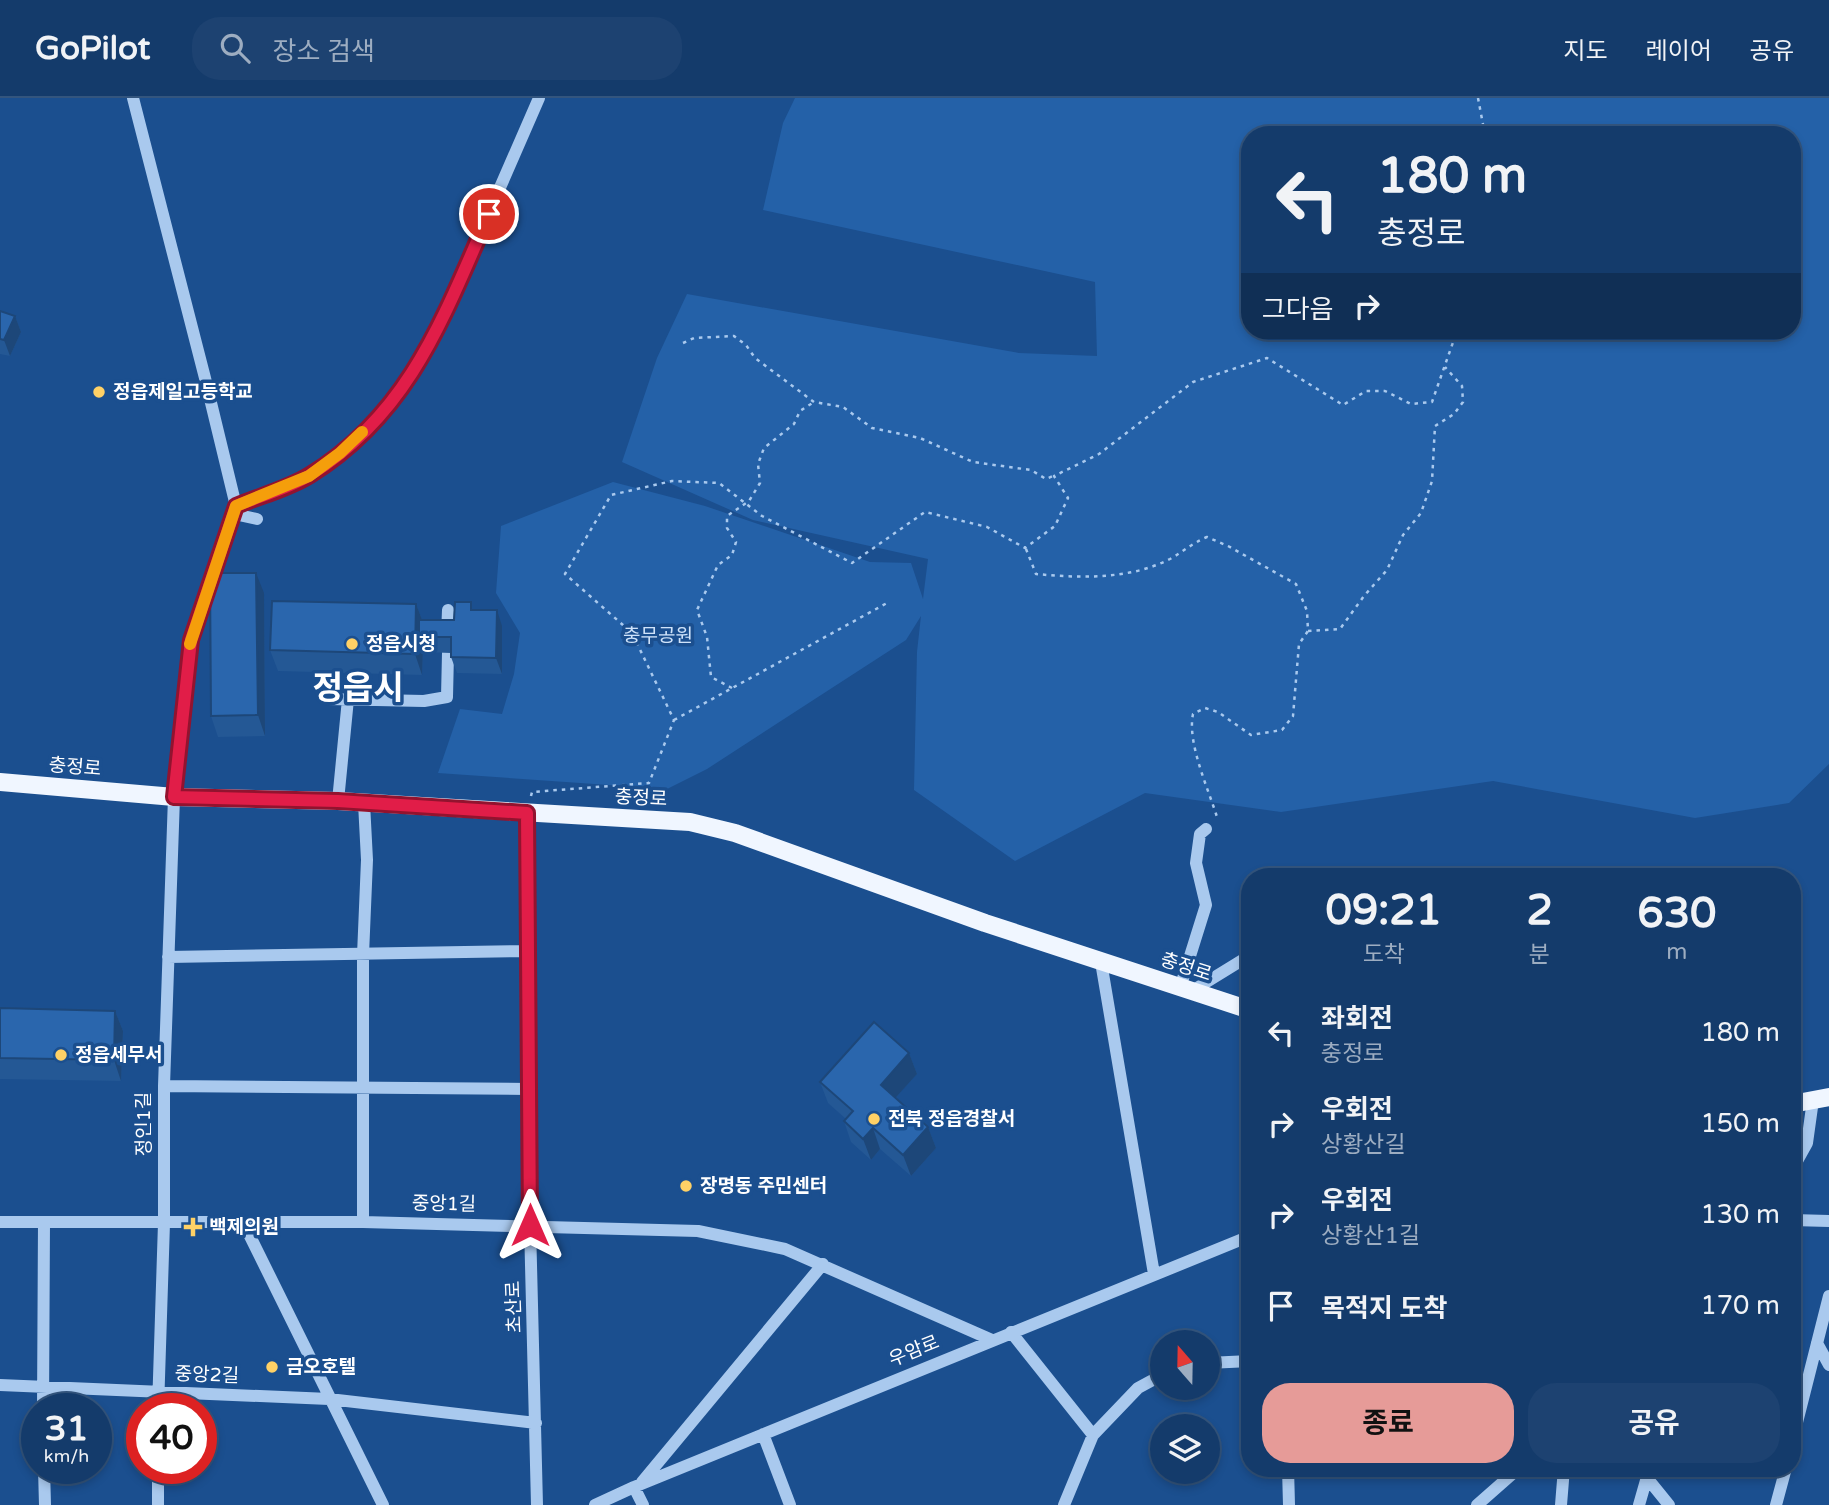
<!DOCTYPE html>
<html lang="ko">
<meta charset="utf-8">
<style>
:root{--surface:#143b6b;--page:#1d4271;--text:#f1f3f6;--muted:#9dadc1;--line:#33557e;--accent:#e69b98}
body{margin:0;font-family:"Varela Round","Noto Sans KR",sans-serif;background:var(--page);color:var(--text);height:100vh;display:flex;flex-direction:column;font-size:26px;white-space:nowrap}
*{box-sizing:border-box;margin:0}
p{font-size:23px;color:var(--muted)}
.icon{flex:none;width:38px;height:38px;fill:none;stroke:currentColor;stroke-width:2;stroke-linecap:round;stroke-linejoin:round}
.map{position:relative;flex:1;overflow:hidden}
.details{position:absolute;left:1241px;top:770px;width:560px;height:609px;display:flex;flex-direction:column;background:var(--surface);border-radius:28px;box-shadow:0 4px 10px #0003,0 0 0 2px var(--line)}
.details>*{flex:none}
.banner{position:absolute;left:1241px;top:28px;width:560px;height:214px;border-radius:28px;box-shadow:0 4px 10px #0003,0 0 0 2px var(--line);background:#143b6b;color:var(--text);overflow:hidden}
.needle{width:46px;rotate:340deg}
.controls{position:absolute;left:1150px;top:1232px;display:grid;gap:14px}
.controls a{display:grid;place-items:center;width:70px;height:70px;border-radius:50%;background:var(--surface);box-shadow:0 4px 10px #0003,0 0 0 2px var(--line);font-size:35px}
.speed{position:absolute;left:21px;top:1295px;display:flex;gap:14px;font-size:35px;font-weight:700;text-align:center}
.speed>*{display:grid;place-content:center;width:91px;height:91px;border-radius:50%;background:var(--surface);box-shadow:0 4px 10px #0003,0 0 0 2px var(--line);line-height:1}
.speed small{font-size:18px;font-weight:400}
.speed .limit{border:10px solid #d22;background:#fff;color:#111}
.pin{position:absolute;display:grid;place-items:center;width:60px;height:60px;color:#fff;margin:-30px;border:4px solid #fff;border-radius:50%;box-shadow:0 2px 7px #0007}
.me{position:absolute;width:77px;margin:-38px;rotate:0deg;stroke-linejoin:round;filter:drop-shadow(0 0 5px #0008)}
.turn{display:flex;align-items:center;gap:24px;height:147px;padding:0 21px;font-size:32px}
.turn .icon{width:91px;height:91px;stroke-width:2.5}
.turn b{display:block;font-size:49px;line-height:60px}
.then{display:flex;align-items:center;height:66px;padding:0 21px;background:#0003;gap:14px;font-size:26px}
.eta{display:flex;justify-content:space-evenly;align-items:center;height:119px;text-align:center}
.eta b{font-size:42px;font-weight:700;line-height:49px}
.action{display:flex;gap:14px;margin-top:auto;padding:14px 21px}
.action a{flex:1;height:80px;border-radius:28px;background:var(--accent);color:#111;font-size:28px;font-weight:700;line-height:80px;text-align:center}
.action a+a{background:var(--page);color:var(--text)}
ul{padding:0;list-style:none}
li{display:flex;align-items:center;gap:21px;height:91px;padding:0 21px}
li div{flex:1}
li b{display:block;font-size:26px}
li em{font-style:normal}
header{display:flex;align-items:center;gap:42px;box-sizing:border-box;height:98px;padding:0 35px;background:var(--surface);border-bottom:2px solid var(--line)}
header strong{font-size:33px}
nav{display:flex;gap:38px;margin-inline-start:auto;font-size:24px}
.search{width:490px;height:63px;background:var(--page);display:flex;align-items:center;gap:18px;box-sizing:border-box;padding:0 24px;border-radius:28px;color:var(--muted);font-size:26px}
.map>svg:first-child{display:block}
.green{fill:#2461a8;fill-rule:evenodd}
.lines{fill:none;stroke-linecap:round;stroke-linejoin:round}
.path{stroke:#a9c9ee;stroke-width:2.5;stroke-dasharray:3.5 5;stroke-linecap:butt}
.minor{stroke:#a9c9ee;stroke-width:12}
.major{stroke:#f0f6ff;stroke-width:18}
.wall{fill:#245895}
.shaded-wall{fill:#1d4779}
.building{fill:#2a66ad;stroke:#1d4779;stroke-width:2}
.route-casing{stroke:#92132f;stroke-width:18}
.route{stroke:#e11d48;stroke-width:12}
.slow{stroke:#f59e0b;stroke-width:12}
.poi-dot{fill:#ffd166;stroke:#1b4f8f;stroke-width:2.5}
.labels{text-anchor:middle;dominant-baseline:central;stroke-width:7;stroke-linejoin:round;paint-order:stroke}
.poi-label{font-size:19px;font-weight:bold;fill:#fff;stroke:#1b4f8f;text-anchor:start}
.park-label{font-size:19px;fill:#cfe3fa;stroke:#1b4f8f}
.street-label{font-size:19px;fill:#fff;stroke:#1b4f8f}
.town-label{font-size:33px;font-weight:bold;fill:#fff;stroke:#1b4f8f}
</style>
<header>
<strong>GoPilot</strong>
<div class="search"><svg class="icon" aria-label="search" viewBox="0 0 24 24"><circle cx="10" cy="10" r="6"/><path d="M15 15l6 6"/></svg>장소 검색</div>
<nav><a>지도</a><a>레이어</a><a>공유</a></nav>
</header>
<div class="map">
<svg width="1829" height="1407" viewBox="0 0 1829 1407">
<rect width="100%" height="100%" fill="#1b4f8f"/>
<path class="green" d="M795,0H1829V666L1789,705L1695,720L1493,683L1281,714L1145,695L1015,763L914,692L917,554L921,518L906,542L707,671L667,691L438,675L460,611L502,616L514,576L520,535L496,495L501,428L613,384L705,408L870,464L911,465L923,501L928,461L753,422L622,364L657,260L687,196L1019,255L1097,258L1095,184L763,112L783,25ZM1250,37H1792V233H1250Z"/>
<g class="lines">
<path class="path" d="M1478,0L1485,37
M683,245L694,240L734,238L746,247L755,260L814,304L843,309L872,330L920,340L973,364L1031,372L1046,381L1053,378
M1026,451L1036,476C1079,480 1129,482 1170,461C1184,453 1191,446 1207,439L1228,448L1296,486L1307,513L1308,533L1299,546L1293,618L1282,632L1251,637L1218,614L1205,610L1193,616C1187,645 1208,690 1217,719L1215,721
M1308,533L1340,531L1364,498L1387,472L1403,437L1421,415L1432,383L1435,328L1454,316L1463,304L1462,288L1445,269
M732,590L711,579L707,539L697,512L718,467L732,457L736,444L727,430V418L749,403L760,385L758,366L764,350L794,326L800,313L814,304
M674,622L887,505
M531,698L532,694L649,685L674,622L632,535L565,476L611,397L672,383L719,385L762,418L852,465L925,414L987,429L1025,450L1055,428L1068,400L1054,378L1099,356L1193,284L1267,260L1343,307L1366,293H1385L1411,306L1432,304L1457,233"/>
<path class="minor" d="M133,0L205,280L236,408L191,542L174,699L164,988V1125L158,1311
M236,408L309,378L340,355L390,308L404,289L438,232L539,0
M234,416L257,421
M447,537L448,512
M328,601L424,603L447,599L448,555
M338,703L348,601
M527,715L530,1127L537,1407
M168,859L528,853
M1101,864L1154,1176
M1180,890L1206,807L1196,765L1200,736L1206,731
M1192,893L1244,861L1250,851
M164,988L529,991
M1792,1072L1807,1045L1813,1002
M1792,1122L1829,1123
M0,1124H363L698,1133L785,1151L992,1242
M243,1124L383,1407
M363,1124V857L367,762L364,705
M1011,1234L1093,1337
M1817,1245L1829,1267
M1208,1265L1250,1263
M0,1287L329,1301L536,1325
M43,1311L44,1124
M763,1336L790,1407
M1792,1344L1829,1198
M44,1370L45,1407
M1288,1370L1289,1407
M1639,1370L1669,1407
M642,1384L823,1166
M634,1389L643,1407
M158,1407V1370
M595,1407L634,1389L1250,1138
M1064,1407L1093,1337L1138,1290L1162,1277
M1477,1407L1519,1370
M1561,1407L1564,1370
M1639,1407L1647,1379
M1776,1407L1786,1370"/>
<path class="major" d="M0,684L174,699L338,703L690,724L735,735L985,825L1250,912
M1792,1006L1829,999"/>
</g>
<path class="wall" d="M0,213L15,218L21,234L10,258L0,256Z
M264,495L265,638L218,639L211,618Z
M416,506L422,522H454L474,512L502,528V576L457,575L451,559V555L424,554L423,550L422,577L278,573L270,552Z
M0,910L115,913L123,933L121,983L0,981Z
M909,955L917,976L895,1000L928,1029L936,1050L911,1078L880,1051L871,1062L851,1044L844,1023L846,1021L828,1005L820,984Z"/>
<path class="shaded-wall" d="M15,218L21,234L10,258L4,242Z
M256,475L264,495L265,638L258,617Z
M416,506L424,527L419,539L423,550L422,577L415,556Z
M497,512L502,528V576L496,560Z
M115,913L123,933L121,983L114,962Z
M909,955L917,976L888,1008L881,987Z
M928,1029L936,1050L911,1078L903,1057Z
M873,1030L880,1051L871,1062L863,1041Z"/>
<path class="building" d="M0,213L15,218L4,242L0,241Z
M210,475H256L258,617L211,618Z
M272,503L416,506L415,556L270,552Z
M455,504H471V512H497L496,560L451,559V539H419V522H454Z
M0,910L115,913L114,962L0,960Z
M874,924L909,955L881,987L928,1029L903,1057L873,1030L863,1041L844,1023L853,1013L820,984Z"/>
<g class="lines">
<g class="route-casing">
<path id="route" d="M489,116C444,218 410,315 310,377C288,391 259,398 236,408L191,542L174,699L338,703L527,715L530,1127"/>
</g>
<use href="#route" class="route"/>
<path class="slow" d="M190,546L236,408L309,378L340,355L362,334"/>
</g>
<g class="poi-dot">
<circle cx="99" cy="294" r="7"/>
<circle cx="352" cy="546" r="7"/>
<circle cx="61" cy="957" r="7"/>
<circle cx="874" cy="1021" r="7"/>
<circle cx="686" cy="1088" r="7"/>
<path d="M189.5 1118.5h7v7h7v7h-7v7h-7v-7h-7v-7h7z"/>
<circle cx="272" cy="1269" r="7"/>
</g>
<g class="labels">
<g class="poi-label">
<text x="113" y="294">정읍제일고등학교</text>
<text x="366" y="546">정읍시청</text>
<text x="75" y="957">정읍세무서</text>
<text x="888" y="1021">전북 정읍경찰서</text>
<text x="700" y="1088">장명동 주민센터</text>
<text x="209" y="1129">백제의원</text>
<text x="286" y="1269">금오호텔</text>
</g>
<g class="park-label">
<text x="658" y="538">충무공원</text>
</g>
<g class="street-label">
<text transform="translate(75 669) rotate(5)">충정로</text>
<text transform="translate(641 700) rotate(3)">충정로</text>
<text transform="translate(1186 869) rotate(18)">충정로</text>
<text transform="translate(144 1026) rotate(-90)">정인1길</text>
<text transform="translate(444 1106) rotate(1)">중앙1길</text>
<text transform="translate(514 1209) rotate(-92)">초산로</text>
<text transform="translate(914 1253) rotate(-22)">우암로</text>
<text transform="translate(207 1277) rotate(2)">중앙2길</text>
</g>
<g class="town-label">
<text x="358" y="590">정읍시</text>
</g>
</g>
</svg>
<div class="controls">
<a><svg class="needle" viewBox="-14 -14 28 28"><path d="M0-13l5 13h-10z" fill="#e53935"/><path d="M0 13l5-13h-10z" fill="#9dadc1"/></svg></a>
<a><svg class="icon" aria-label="layers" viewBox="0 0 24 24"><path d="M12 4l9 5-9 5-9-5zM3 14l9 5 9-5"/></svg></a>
</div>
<div class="speed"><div>31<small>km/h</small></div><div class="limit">40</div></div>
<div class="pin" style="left:489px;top:116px;background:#d93025"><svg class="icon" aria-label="arrive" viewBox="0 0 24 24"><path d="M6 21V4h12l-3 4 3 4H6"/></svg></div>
<svg class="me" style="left:530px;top:1127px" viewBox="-20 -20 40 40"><path d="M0-17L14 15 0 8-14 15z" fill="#e11d48" stroke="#fff" stroke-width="4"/></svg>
<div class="banner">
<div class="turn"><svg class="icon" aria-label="left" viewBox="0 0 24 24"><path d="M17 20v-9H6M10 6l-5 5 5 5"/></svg><div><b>180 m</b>충정로</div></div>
<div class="then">그다음<svg class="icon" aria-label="right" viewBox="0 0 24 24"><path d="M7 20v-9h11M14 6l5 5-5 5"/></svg></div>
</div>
<section class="details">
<div class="eta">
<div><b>09:21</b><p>도착</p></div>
<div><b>2</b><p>분</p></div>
<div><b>630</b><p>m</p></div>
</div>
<ul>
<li><svg class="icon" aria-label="left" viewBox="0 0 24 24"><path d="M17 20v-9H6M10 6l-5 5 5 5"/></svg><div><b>좌회전</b><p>충정로</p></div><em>180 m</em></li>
<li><svg class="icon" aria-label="right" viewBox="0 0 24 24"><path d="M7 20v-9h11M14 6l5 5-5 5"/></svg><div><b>우회전</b><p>상황산길</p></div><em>150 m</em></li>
<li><svg class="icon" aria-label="right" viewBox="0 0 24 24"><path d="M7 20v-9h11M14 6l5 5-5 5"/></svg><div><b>우회전</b><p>상황산1길</p></div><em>130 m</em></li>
<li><svg class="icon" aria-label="arrive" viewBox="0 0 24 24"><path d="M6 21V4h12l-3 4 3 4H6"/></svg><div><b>목적지 도착</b></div><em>170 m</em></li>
</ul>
<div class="action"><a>종료</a><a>공유</a></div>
</section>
</div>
